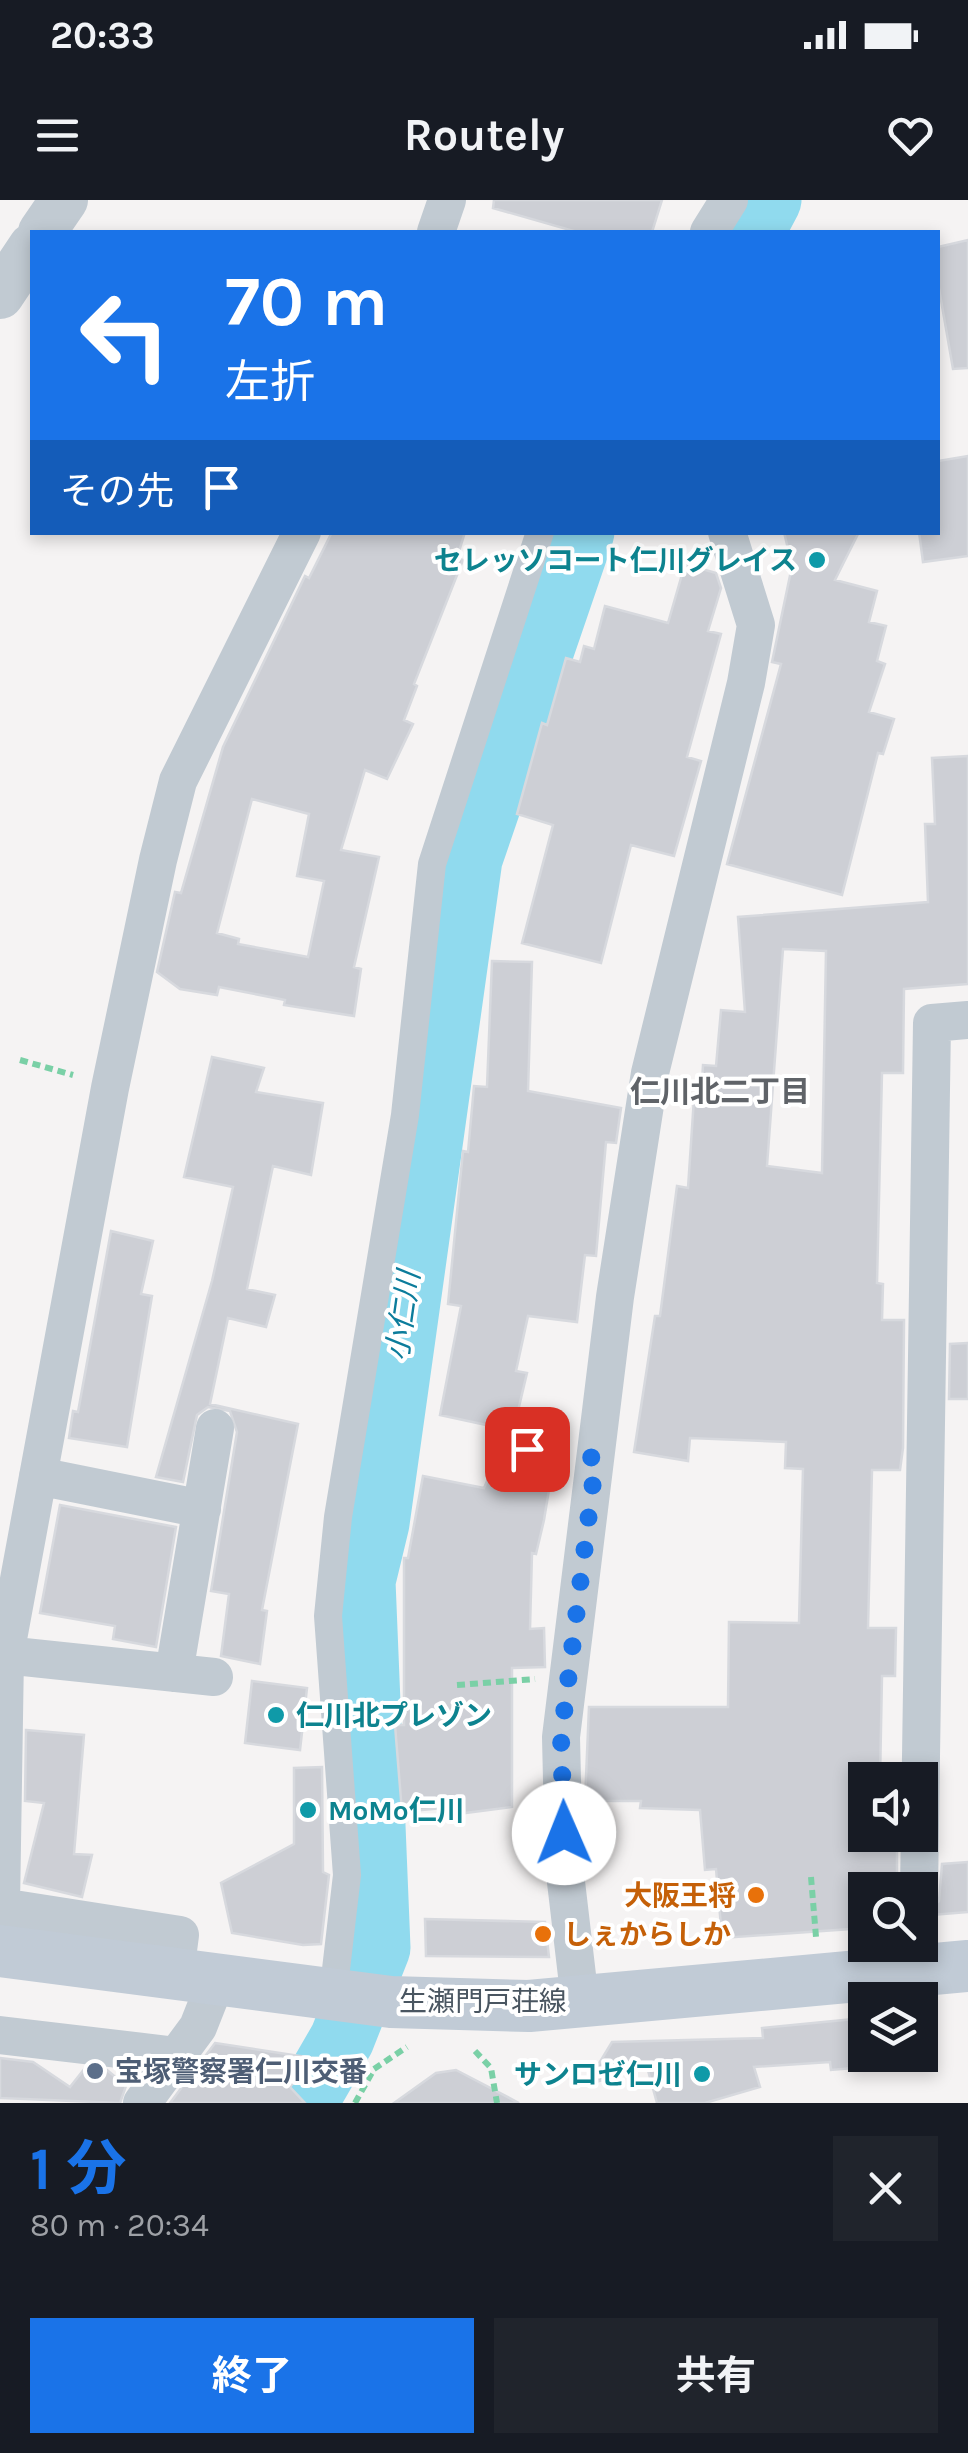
<!DOCTYPE html>
<html lang="ja">
<meta charset="utf-8">
<style>
:root{--surface:#171b24;--page:#20242c;--text:#f1f3f6;--muted:#9ea1a6;--accent:#1a73e8}
body{margin:0;font-family:Karla,"Noto Sans JP",sans-serif;background:var(--page);color:var(--text);height:100vh;display:flex;flex-direction:column;font-size:38px;white-space:nowrap}
*{box-sizing:border-box;margin:0}
p{font-size:32px;color:var(--muted)}
.icon{flex:none;width:55px;height:55px;fill:none;stroke:currentColor;stroke-width:2;stroke-linecap:round;stroke-linejoin:round}
.map{position:relative;height:1903px;overflow:hidden}
.side{display:flex;flex-direction:column;background:var(--surface);flex:1}
.side>*{flex:none}
.banner{position:absolute;left:30px;top:30px;width:910px;height:305px;border-radius:0px;box-shadow:0 5px 15px #0003;background:#1a73e8;color:#fff;overflow:hidden}
.controls{position:absolute;left:848px;top:1562px;display:grid;gap:20px}
.controls a{display:grid;place-items:center;width:90px;height:90px;border-radius:0px;background:var(--surface);box-shadow:0 5px 15px #0003;font-size:50px}
.pin{position:absolute;display:grid;place-items:center;width:85px;height:85px;color:#fff;margin:-42px;border-radius:20px;box-shadow:0 5px 15px #0006}
.me{position:absolute;width:110px;margin:-55px;rotate:359deg;stroke-linejoin:round;filter:drop-shadow(0 0 8px #0008)}
.turn{display:flex;align-items:center;gap:35px;height:210px;padding:0 30px;font-size:45px}
.turn .icon{width:130px;height:130px;stroke-width:2.5}
.turn b{display:block;font-size:70px;line-height:85px}
.then{display:flex;align-items:center;height:95px;padding:0 30px;background:#0003;gap:20px;font-size:38px}
.round{display:grid;place-items:center;flex:none;width:105px;height:105px;border-radius:0px;background:var(--page)}
.overview{display:flex;align-items:center;justify-content:space-between;height:170px;padding:0 30px}
h1{font-size:60px;font-weight:700;line-height:75px;color:var(--accent)}
.button{display:flex;gap:20px;margin-top:auto;padding:20px 30px}
.button a{flex:1;height:115px;border-radius:0px;background:var(--accent);color:#fff;font-size:40px;font-weight:700;line-height:115px;text-align:center}
.button a+a{background:var(--page);color:var(--text)}
.status{display:flex;justify-content:space-between;align-items:center;height:70px;padding:0 50px;background:var(--surface);direction:ltr}
.status svg{height:28px;fill:currentColor}
header{display:flex;justify-content:space-between;align-items:center;height:130px;padding:0 30px;background:var(--surface);font-size:45px;font-weight:700}
.map>svg:first-child{display:block}
.lines{fill:none;stroke-linecap:round;stroke-linejoin:round}
.river{stroke:#90daee;stroke-width:65}
.building{fill:#cdcfd5;stroke:#d7d9de;stroke-width:2.5;fill-rule:evenodd}
.path{stroke:#7ad0a6;stroke-width:6;stroke-dasharray:8 5;stroke-linecap:butt}
.pedestrian{stroke:#c1cad2;stroke-width:28}
.minor{stroke:#c1cad2;stroke-width:38}
.tertiary{stroke:#c1cad2;stroke-width:48}
.secondary{stroke:#c1cbd6;stroke-width:52}
.route{stroke:#1a73e8;stroke-width:18;stroke-dasharray:0 32.4}
.culture-dot{fill:#0f9aa8;stroke:#fff;stroke-width:4}
.food-dot{fill:#e8710a;stroke:#fff;stroke-width:4}
.service-dot{fill:#5c6f8a;stroke:#fff;stroke-width:4}
.labels{text-anchor:middle;dominant-baseline:central;stroke-width:8;stroke-linejoin:round;paint-order:stroke}
.culture-label{font-size:28px;font-weight:bold;fill:#0d838f;stroke:#fff;text-anchor:end}
.food-label{font-size:28px;font-weight:bold;fill:#c56008;stroke:#fff;text-anchor:end}
.street-label{font-size:28px;fill:#4a5661;stroke:#fff}
.service-label{font-size:28px;font-weight:bold;fill:#4e5e75;stroke:#fff;text-anchor:start}
.neighbourhood-label{font-size:30px;font-weight:bold;fill:#5f6368;stroke:#fff}
.water-label{font-size:30px;font-style:italic;fill:#0c7c9b;stroke:#fff}
</style>
<div class="status"><b>20:33</b><svg viewBox="0 0 49 12"><path d="M0 12V9h3v3zM5 12V6h3v6zM10 12V3h3v9zM15 12V0h3v12zM26 1h20v11H26zM47 4h2v5h-2z"/></svg></div>
<header><svg class="icon" aria-label="menu" viewBox="0 0 24 24"><path d="M4 6h16M4 12h16M4 18h16"/></svg>Routely<svg class="icon" aria-label="heart" viewBox="0 0 24 24"><path d="M12 20l-8-8c-3-5 5-10 8-4 3-6 11-1 8 4z"/></svg></header>
<div class="map">
<svg width="968" height="1903" viewBox="0 0 968 1903">
<rect width="100%" height="100%" fill="#f5f3f3"/>
<g class="lines">
<path class="river" d="M752,32L769,0
M305,1903L342,1839L378,1748L363,1381L377,1323L470,659L582,332"/>
</g>
<path class="building" d="M494,0H662L652,32H577L493,8Z
M968,40V168L953,169L938,83V47Z
M968,256V356L923,362L919,332H938V261Z
M332,332H465L457,358L463,360L414,484L417,486L404,520L413,524L387,579L365,570L341,650L379,657L354,767L361,769L354,816L284,805L285,800L219,787L217,795L180,789L157,772L175,692L181,693L223,547L305,376L309,378ZM252,599L309,614L297,676L324,681L308,757L238,744L239,739L217,733Z
M784,332H859L835,380L877,391L869,422L886,426L877,461L885,464L869,512L894,519L883,554L878,553L842,695L727,664L781,464L772,462L792,366Z
M685,364L716,373L721,388L708,431L721,434L687,557L701,561L674,656L631,645L601,763L522,743L553,625L517,614L542,523L547,525L566,458L580,462L584,446L594,449L605,406L668,423Z
M968,556V784L904,789L903,873H882L877,1083L883,1084L882,1120H904L903,1248L900,1270H872L868,1428H896L895,1476H882L880,1580H865V1644L897,1642V1690H865V1728L722,1738L716,1669L705,1670L700,1610L640,1608L641,1601H585L589,1507H728L729,1422L799,1423L803,1269L785,1268L786,1242L690,1238L688,1261L634,1252L655,1116H660L677,986L688,988L694,898L701,899L703,865L716,866L721,810L745,812L738,717L928,702L925,624H935L932,558ZM783,749L826,751L822,973L767,966Z
M492,761L532,762L528,891L621,908L616,943L606,942L596,1056L585,1055L577,1122L528,1116L516,1171L527,1173L518,1211L561,1217L544,1320L536,1354L532,1353L530,1429L544,1428L545,1467L512,1468V1607L465,1613L464,1606L402,1612L395,1525H404V1358H408L423,1276L484,1288L494,1265L500,1228L440,1215L461,1106L448,1104L463,951L468,952L474,886L487,887Z
M212,857L264,868L256,892L323,903L311,975L273,966L247,1089L275,1095L266,1127L228,1118L210,1204L298,1224L262,1410L267,1411L260,1464L221,1456L229,1394L211,1391L237,1232L230,1211L208,1207L197,1215L183,1282L156,1277L212,1081L233,987L184,977Z
M111,1031L153,1041L141,1094L152,1096L127,1247L69,1238L73,1211L78,1212Z
M968,1143V1199H949L950,1144Z
M60,1305L176,1327L156,1447L113,1439L115,1426L40,1413Z
M252,1481L307,1488L300,1550L245,1543Z
M26,1530L84,1535L74,1654L92,1655L82,1697L24,1683L44,1603L25,1601Z
M322,1567L323,1672L329,1675L321,1744L303,1745L232,1733L221,1683L294,1644V1568Z
M968,1662V1712L920,1716L939,1701L942,1664Z
M425,1719L545,1722L549,1757L426,1756Z
M865,1818V1867L831,1870L830,1862L754,1867L760,1887L705,1903H657L647,1867L586,1885L612,1842L763,1838L762,1828Z
M215,1843L312,1858L290,1887L305,1903H170Z
M0,1858L33,1862L70,1887L85,1868L107,1870L126,1886L120,1903L0,1898Z
M456,1870L519,1903H394L436,1873Z"/>
<g class="lines">
<path class="path" d="M20,860L73,875
M492,1245L560,1253
M457,1485L535,1479
M811,1677L816,1737
M475,1851L491,1868L497,1903
M355,1903L374,1869L407,1847"/>
<path class="pedestrian" d="M333,1795L347,1675L328,1416L338,1317L405,915L432,664L540,332"/>
<path class="minor" d="M436,32L447,0
M709,32L729,0
M38,1276L202,1309
M5,1455L214,1477
M174,1473L215,1228
M919,1690L932,823L968,820
M175,1773L180,1735L1,1707L5,1455L110,888L158,660L178,581L302,332
M580,1801L564,1665L561,1537L615,1097L650,873L746,483L756,425L727,332
M0,1835L177,1856
M142,1903L198,1827L217,1779"/>
<path class="tertiary" d="M42,32L64,0
M0,95L32,47"/>
<path class="secondary" d="M0,1751L391,1802L529,1806L968,1766"/>
</g>
<g class="lines">
<path class="route" d="M527,1249L596,1258L561,1537L564,1633"/>
</g>
<g class="culture-dot">
<circle cx="817" cy="360" r="10"/>
<circle cx="276" cy="1515" r="10"/>
<circle cx="308" cy="1610" r="10"/>
<circle cx="702" cy="1874" r="10"/>
</g>
<g class="food-dot">
<circle cx="756" cy="1695" r="10"/>
<circle cx="543" cy="1734" r="10"/>
</g>
<circle class="service-dot" cx="95" cy="1871" r="10"/>
<g class="labels">
<g class="culture-label">
<text x="797" y="360">セレッソコート仁川グレイス</text>
<text x="296" y="1515" text-anchor="start">仁川北プレゾン</text>
<text x="328" y="1610" text-anchor="start">MoMo仁川</text>
<text x="682" y="1874">サンロゼ仁川</text>
</g>
<g class="food-label">
<text x="736" y="1695">大阪王将</text>
<text x="563" y="1734" text-anchor="start">しぇからしか</text>
</g>
<g class="street-label">
<text x="483" y="1801">生瀬門戸荘線</text>
</g>
<g class="service-label">
<text x="115" y="1871">宝塚警察署仁川交番</text>
</g>
<g class="neighbourhood-label">
<text x="720" y="892">仁川北二丁目</text>
</g>
<g class="water-label">
<text transform="translate(403 1116) rotate(-82)">小仁川</text>
</g>
</g>
</svg>
<div class="controls">
<a><svg class="icon" aria-label="sound" viewBox="0 0 24 24"><path d="M4 9h4l5-4v14l-5-4H4zM17 9q2 3 0 6"/></svg></a>
<a><svg class="icon" aria-label="search" viewBox="0 0 24 24"><circle cx="10" cy="10" r="6"/><path d="M15 15l6 6"/></svg></a>
<a><svg class="icon" aria-label="layers" viewBox="0 0 24 24"><path d="M12 4l9 5-9 5-9-5zM3 14l9 5 9-5"/></svg></a>
</div>
<div class="pin" style="left:527px;top:1249px;background:#d93025"><svg class="icon" aria-label="arrive" viewBox="0 0 24 24"><path d="M6 21V4h12l-3 4 3 4H6"/></svg></div>
<svg class="me" style="left:564px;top:1633px" viewBox="-20 -20 40 40"><circle r="19" fill="#fff"/><path d="M0-13L10 11 0 6-10 11z" fill="#1a73e8"/></svg>
<div class="banner">
<div class="turn"><svg class="icon" aria-label="left" viewBox="0 0 24 24"><path d="M17 20v-9H6M10 6l-5 5 5 5"/></svg><div><b>70 m</b>左折</div></div>
<div class="then">その先<svg class="icon" aria-label="arrive" viewBox="0 0 24 24"><path d="M6 21V4h12l-3 4 3 4H6"/></svg></div>
</div>
</div>
<section class="side">
<div class="overview"><div><h1>1 分</h1><p>80 m · 20:34</p></div><a class="round"><svg class="icon" aria-label="close" viewBox="0 0 24 24"><path d="M6 6l12 12M18 6L6 18"/></svg></a></div>
<div class="button"><a>終了</a><a>共有</a></div>
</section>
